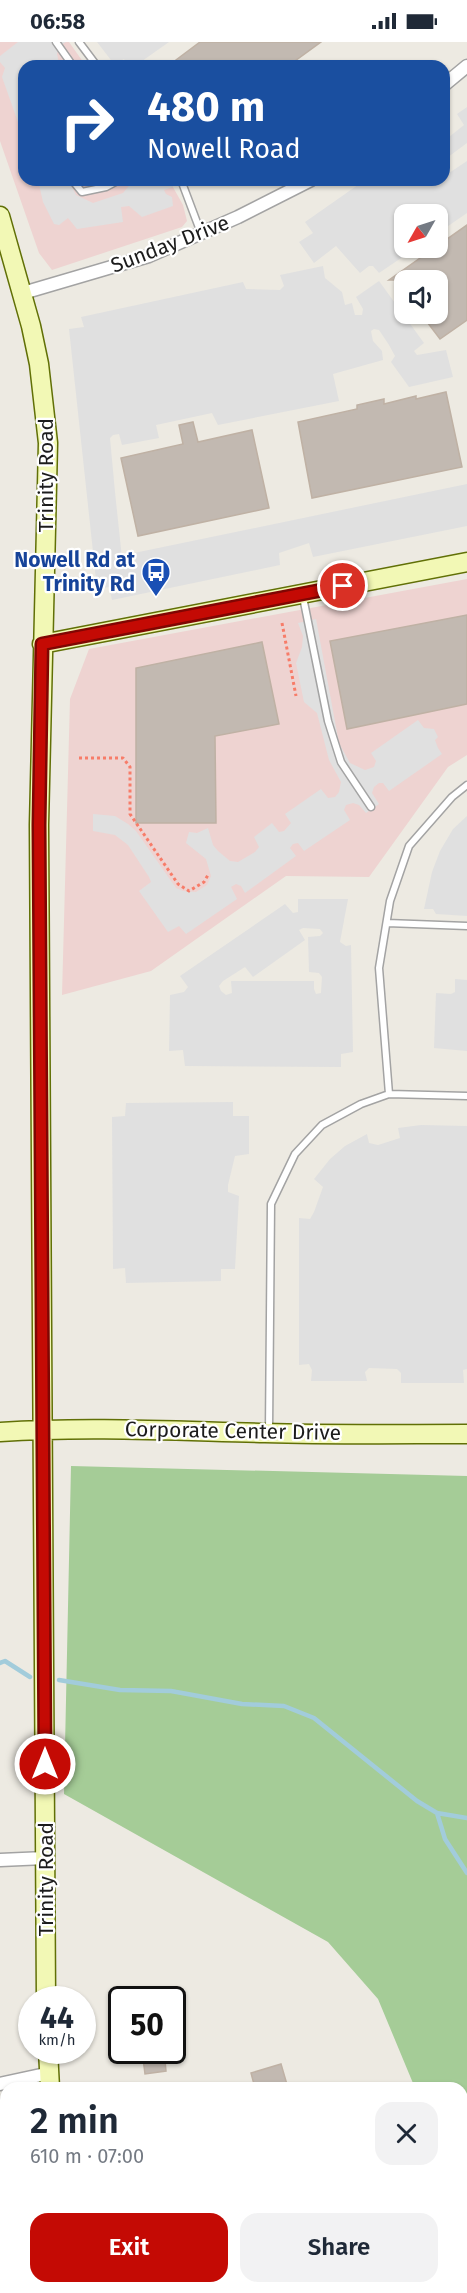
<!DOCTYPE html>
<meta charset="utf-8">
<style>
:root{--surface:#fff;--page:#f2f2f3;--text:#1f2937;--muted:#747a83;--accent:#c40a04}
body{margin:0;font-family:"Fira Sans",sans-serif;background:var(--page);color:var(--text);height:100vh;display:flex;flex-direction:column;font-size:22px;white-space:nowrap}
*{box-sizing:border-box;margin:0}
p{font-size:20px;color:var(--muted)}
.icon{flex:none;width:33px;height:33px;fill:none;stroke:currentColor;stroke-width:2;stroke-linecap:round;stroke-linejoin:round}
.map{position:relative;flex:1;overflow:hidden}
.sheet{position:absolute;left:0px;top:2040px;width:468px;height:212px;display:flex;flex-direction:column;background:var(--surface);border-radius:18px 18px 0 0;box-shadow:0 2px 4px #0004}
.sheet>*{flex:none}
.top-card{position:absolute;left:18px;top:18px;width:432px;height:126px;border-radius:18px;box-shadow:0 2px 4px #0004;background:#1a4fa0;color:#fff;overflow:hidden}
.needle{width:39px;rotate:231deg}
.buttons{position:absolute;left:394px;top:162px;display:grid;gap:12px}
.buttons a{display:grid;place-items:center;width:54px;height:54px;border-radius:12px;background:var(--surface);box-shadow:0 2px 4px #0004;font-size:30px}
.speed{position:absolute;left:18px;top:1944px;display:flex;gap:12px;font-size:30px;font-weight:700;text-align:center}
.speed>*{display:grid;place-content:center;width:78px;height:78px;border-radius:50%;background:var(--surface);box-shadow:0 2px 4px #0004;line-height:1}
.speed small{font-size:15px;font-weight:400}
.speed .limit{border:3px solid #111;border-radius:9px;background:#fff;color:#111}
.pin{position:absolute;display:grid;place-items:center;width:51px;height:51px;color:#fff;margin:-26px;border:3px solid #fff;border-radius:50%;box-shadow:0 2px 6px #0007}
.me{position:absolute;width:66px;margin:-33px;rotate:0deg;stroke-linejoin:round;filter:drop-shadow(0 0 4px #0008)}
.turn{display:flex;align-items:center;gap:21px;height:126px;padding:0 30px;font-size:27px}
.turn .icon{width:78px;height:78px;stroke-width:2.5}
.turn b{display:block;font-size:42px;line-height:51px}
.round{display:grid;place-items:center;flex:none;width:63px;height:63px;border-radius:18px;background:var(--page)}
.headline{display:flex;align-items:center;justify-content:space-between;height:102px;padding:0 30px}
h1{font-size:36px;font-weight:600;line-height:45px}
.action{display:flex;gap:12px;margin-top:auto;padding:12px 30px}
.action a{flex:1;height:69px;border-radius:18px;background:var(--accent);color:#fff;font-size:24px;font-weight:600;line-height:69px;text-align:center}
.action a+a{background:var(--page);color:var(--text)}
.status{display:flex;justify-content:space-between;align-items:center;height:42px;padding:0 30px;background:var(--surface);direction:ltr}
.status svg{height:16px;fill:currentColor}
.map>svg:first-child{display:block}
.commercial{fill:#eed3d1}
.forest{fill:#a5cc97}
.parking{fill:#e0e0e0;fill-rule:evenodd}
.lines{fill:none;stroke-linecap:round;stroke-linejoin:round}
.stream{stroke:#a2ccdb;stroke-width:4.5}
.building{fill:#c2b9b1;stroke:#bfb1a4;stroke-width:1.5}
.lane-casing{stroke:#a3a3a3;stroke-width:9}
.street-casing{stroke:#a3a3a3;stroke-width:15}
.secondary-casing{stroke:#617006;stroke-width:21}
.path{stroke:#f77c69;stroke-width:3;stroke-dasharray:3 3;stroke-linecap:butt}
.lane{stroke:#fff;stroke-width:6}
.street{stroke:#fff;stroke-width:12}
.secondary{stroke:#f2f8b5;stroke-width:18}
.route-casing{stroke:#7f0603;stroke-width:15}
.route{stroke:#c40a04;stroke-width:10}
.labels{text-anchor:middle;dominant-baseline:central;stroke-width:4.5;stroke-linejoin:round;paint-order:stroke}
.street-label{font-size:21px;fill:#1c1c1c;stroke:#fff}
.transit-label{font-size:21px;font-weight:bold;fill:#164399;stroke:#fff;text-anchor:end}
</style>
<div class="status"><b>06:58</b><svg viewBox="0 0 49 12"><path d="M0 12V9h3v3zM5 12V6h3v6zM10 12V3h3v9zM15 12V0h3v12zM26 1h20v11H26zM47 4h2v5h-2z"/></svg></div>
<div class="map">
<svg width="467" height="2251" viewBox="0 0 467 2251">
<rect width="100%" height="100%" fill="#edeae2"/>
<path class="commercial" d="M0,0H69L86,24H24V138H169L183,163L187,179L182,185L52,228L39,211L0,99Z
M467,537V713L448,725L369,835L286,834L151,929L62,953L70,657L89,607Z"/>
<path class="forest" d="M71,1424L467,1434V2182L462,2169V2046H415L378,1957L328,1900L64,1752Z"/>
<path class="parking" d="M18,0H66L59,4L57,12L59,21L55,24H24V97L2,35L5,26L0,20V14Z
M97,0H169L135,24H130L124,17L114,22Z
M467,65V101L444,118V99L464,83L457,72Z
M467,119V171L438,191V172H405V206H416L379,231L373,224H369L360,231L336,204L314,221L299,200L313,191L305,180L365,138H444V126L449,131Z
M38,138H75L72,145L76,153L93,161L123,151L134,138L154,140L168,138L173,145L164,148L166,152L172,155L173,164L142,175L129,164L121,165L123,180L77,187L68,176L59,183L54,182L43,160Z
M323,224L325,236L342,250L345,263L352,261L355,273H362L363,267L356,255L379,239L424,301L414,309L417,313L446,308L453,335L409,345L391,320L395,314L389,303L379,288L374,287L371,289L373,299L382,309L383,318L333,332L339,359L218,383L212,371L156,383L159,396L122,403L119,392L113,393L110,396L115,450L122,516L124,522L131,525L136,523L134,511L467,442V484L313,515L309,501L279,511L280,523L112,558L109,545L97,547L69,287L84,285L81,275L243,240L246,247L280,248L284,244L280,233Z
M316,577L339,701L350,721L365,728L374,725L376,719L371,711L418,678L424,686L434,687L438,695L435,698L438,706L442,712L389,749L383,741H379L374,745L372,751L379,762L366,771L359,763L353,761L346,763L344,768L350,778L304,809L298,801L293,802L290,806L296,814L245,851L241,844L236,842L231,845L237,857L186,892L179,884L168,890L139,849L151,840L149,835L128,803L115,793L93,789V772L115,774L128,782L136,789L176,846L183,849L196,850L207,843L211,834L206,817L186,801L189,790L197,791L208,786L213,803L218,809L230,819L238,820L255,810L259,805L254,795L272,781L279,790L284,789L291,781L285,772L321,747L328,756L335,755L339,750L341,740L329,718L317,671L304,660L296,621L302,605L303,594L298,581Z
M467,774V874L436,872L433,867H424L432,830L440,809L453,787Z
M298,857H348L340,900L346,904L351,903L353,1010L341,1012V1025L185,1024L183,1008L169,1009L170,953L184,950L188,945L180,934L285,862L293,871L298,870ZM303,886L320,887L323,891L320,894L308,895L309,930L319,931L322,935L321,951L316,952L314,947V939H231L232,951L226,953L221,949L219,944L223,939L245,925L253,935L305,898L299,888Z
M455,937L467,938V1009L434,1006L436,951L451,952L455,950Z
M233,1060V1074H249V1112L235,1114L228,1143V1150L239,1154L235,1227H221V1239L126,1241L125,1226L113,1227L112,1075L125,1074L126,1061Z
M421,1083L467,1084V1327L463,1328L464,1341H401V1331L397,1327L369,1326L365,1330L367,1339H311L312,1328L309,1322L299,1323V1176L310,1177L314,1170L323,1145L314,1137L330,1117L345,1104L367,1092L369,1101L378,1103L400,1096L398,1086Z
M0,2156L6,2172V2238L0,2239Z"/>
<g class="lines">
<path class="stream" d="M0,1621L5,1619L30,1635
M59,1638L120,1648L171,1649L242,1662L284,1664L314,1676L417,1759L437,1771L467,1776
M437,1771L445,1797L467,1831"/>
</g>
<path class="building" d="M200,0H321L288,24H168Z
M467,183V278L440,297L421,272H438V238H389Z
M446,350L462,425L312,456L298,380L357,367V363L384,357V362L416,354V357Z
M193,380L198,400L252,388L269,466L138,494L121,416L183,402L179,383Z
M467,573V662L347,687L330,599Z
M262,600L279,682L215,694L216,781H136V626Z
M142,2008H164L166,2029L145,2032Z
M281,2022L288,2046H255L251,2031Z"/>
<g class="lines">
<g class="lane-casing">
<path id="lane" d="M56,0L73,24
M79,0L97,24
M72,138L82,150L106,145L119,138
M181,138L201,191
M303,555L328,679L341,720L371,765
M387,881L467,884
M389,1052L379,926L390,859L409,804L452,755L467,743
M269,1388L271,1162L295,1112L322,1083L361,1062L389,1052L467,1054"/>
</g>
<g class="street-casing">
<path id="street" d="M444,43L467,24
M23,251L149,214L238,175L311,138
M0,1818L45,1816
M0,2042L50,2031
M286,2246L288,2251"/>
</g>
<g class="secondary-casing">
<path id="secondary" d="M0,174L31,284L39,322L48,401L39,783L46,1958
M42,602L467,520
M0,1390C88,1384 177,1389 265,1391C333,1393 400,1392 467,1392
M48,2008L50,2046
M92,2246L94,2251"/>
</g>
<path class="path" d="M282,581L296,654
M79,716H123L130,725V772L178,842L189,849L204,840L208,833
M0,2092L2,2097L6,2099"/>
<use href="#lane" class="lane"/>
<use href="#street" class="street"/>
<use href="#secondary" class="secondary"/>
</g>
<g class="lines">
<g class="route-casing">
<path id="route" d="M45,1722L39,783L42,602L343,544"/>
</g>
<use href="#route" class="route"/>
</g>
<defs>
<g id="bus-pin" transform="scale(1.5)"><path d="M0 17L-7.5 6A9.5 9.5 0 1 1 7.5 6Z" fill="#1a4fb4" stroke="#fff"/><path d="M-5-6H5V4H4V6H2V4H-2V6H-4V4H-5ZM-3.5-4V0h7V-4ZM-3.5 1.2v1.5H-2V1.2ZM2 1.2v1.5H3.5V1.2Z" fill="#fff"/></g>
</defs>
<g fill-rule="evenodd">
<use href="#bus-pin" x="156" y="530"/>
</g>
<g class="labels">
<g class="street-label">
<text transform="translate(170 202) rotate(-21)">Sunday Drive</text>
<text transform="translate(46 433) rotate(-90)">Trinity Road</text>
<text transform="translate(233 1389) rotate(1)">Corporate Center Drive</text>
<text transform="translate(46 1837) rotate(-90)">Trinity Road</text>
</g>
<g class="transit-label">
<text x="135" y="518">Nowell Rd at<tspan x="135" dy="24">Trinity Rd</tspan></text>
</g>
</g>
</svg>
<div class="buttons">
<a><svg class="needle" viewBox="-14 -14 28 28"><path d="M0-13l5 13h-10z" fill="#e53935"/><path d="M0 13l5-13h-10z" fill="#747a83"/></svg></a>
<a><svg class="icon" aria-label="sound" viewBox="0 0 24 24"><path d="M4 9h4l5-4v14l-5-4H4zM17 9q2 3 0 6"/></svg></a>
</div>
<div class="speed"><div>44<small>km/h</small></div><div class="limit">50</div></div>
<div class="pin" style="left:343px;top:544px;background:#d93025"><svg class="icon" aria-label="arrive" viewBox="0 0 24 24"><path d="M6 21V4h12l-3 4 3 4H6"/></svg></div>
<svg class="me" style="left:45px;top:1722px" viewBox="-20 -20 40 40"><circle r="17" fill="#c40a04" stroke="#fff" stroke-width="3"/><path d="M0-11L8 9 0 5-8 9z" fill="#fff"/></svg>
<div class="top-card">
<div class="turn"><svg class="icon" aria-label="right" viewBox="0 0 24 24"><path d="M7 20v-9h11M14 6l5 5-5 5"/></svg><div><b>480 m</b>Nowell Road</div></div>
</div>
<section class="sheet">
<div class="headline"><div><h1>2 min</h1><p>610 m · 07:00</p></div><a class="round"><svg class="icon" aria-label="close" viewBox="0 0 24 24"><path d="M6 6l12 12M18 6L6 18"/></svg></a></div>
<div class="action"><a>Exit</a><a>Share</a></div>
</section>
</div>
